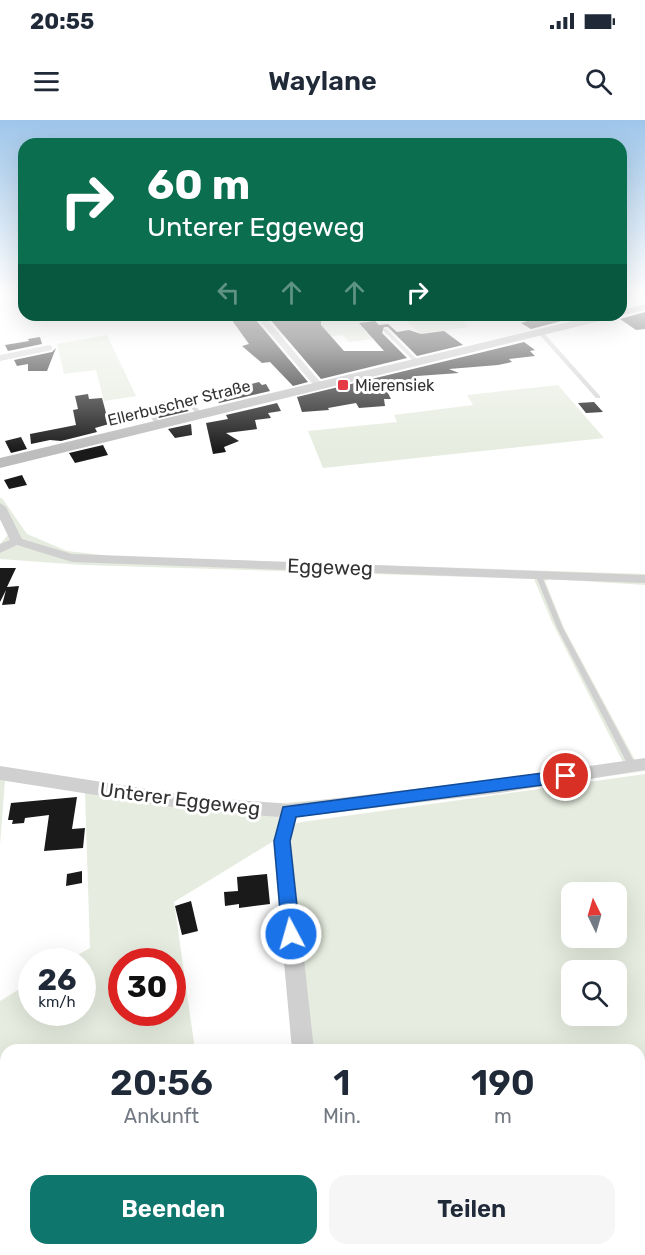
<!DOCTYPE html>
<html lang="de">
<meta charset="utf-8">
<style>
:root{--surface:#fff;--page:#f6f6f7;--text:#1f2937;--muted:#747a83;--accent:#0f766e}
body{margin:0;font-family:Rubik,sans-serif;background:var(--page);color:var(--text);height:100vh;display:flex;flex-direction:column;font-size:22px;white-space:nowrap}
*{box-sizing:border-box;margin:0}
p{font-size:20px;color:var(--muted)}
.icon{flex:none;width:33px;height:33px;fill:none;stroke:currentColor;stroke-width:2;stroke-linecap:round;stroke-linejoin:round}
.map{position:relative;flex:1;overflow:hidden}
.panel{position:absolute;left:0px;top:924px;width:645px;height:212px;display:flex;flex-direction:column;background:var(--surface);border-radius:18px 18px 0 0;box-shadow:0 6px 24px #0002}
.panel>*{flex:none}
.banner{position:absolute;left:18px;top:18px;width:609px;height:183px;border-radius:18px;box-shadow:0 6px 24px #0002;background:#0b6e4f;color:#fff;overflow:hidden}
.needle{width:39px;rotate:355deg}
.buttons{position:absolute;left:561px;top:762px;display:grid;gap:12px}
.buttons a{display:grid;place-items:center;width:66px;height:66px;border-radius:12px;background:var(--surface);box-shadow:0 6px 24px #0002;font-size:30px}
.speed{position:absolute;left:18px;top:828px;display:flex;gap:12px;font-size:30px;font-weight:700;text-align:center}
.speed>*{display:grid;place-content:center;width:78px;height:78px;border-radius:50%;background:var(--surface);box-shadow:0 6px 24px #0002;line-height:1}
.speed small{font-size:15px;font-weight:400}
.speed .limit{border:9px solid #d22;background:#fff;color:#111}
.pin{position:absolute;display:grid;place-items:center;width:51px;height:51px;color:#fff;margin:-26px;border:3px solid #fff;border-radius:50%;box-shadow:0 2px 6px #0007}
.me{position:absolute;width:66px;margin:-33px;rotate:354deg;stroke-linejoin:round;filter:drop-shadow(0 0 4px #0008)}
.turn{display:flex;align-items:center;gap:21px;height:126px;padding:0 30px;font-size:27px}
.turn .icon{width:78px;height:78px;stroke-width:2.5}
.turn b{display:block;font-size:42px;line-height:51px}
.lanes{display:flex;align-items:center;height:57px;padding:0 30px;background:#0003;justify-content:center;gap:30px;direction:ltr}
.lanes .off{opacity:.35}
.eta{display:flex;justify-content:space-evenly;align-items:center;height:102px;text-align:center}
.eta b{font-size:36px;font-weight:600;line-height:42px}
.cta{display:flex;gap:12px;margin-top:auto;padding:12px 30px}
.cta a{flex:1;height:69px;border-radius:18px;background:var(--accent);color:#fff;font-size:24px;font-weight:600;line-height:69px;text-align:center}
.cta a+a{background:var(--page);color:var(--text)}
.status{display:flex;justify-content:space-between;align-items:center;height:42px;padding:0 30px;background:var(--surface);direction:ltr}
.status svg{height:16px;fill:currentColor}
header{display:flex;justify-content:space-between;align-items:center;height:78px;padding:0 30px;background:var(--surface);font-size:27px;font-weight:600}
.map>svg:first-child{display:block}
.green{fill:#e6ecdf;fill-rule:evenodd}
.building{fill:#1a1a1a}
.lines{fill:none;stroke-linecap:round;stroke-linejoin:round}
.service{fill:#d0d0d0;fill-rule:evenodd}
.minor{fill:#d0d0d0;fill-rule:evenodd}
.secondary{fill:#bdbdbd;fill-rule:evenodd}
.route{fill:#1a73e8;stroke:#114b97;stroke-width:1.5}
.poi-dot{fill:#e63946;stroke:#fff;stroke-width:2}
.labels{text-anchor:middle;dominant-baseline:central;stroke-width:6;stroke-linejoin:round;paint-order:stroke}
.far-poi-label{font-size:16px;fill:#333;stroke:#fff;text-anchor:start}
.far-street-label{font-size:16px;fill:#333;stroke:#fff}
.street-label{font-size:20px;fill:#333;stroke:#fff}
</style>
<div class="status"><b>20:55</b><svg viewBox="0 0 49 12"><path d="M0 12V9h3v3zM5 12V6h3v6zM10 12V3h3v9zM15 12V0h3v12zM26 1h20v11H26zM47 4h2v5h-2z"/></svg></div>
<header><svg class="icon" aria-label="menu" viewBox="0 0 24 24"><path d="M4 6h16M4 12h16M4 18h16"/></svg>Waylane<svg class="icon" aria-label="search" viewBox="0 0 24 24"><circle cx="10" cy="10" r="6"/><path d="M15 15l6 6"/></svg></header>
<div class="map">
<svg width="645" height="1135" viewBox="0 0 645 1135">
<rect width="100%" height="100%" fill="#fff"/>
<path class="green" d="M304,195H379L372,196L377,203L360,205L373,219L349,222L343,215L323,218Z
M400,195H475L459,198L469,207L421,214Z
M107,215L136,276L104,281L96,250L64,254L57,224Z
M558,265L604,318L323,348L308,311L397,302L394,295L473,285L467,275Z
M0,378H2L27,414L67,431L111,436L645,454V465L549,459L545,461L564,508L636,642L645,641V651L502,671L281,697L277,719L174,782L195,930H6V1087L0,1088V881L31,862L32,892H82V842L67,841L90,828L85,672L5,660L0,725V649L205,679L283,683L400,673L624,644L552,502L534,459L83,445L0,439V424L8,415L0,399ZM122,842H172V892H122Z
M645,654V1135H333L332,1130H639V930H308L286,726L291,705L302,702ZM572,772H616V818H572ZM572,850H616V896H572Z
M108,1130H224L225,1135H109Z"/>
<path class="building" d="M645,192V209L636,210L620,199Z
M246,195L250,200L255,199L308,262L293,266L270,242L262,243L242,226L249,224L229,196Z
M281,195H321V205L344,231H384L359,203L375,201L379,205L388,204L397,212L409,210L421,214L444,211L463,225L417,236L388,207H384L382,213L407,238L321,259L268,197Z
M523,195H569V199L531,209L521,203L531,200Z
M40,217L42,224L8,231L5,225L29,221L28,219Z
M524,222L535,230L530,231L535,236L509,239L512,242L498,245L449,249L459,253L417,256L416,259L402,261L405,267L386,269L391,279H384L385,286L359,288L356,283L328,288L329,290L302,292L297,277Z
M56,228L47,251H28V244L17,246L14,240L52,232Z
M259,262L262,265L266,264L270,271L219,283L214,274Z
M88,274L89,279L102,278L109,304L95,308L97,312L61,321L50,320L31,324L30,314L76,305L73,290L78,289L75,276Z
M594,282L603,292L586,293L578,283Z
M277,283L281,291L268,293L271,298L255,300L257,309L226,313L239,321L224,327L226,332L213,334L206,303L228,299L226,295Z
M177,284L189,291L159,298L155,291Z
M191,304L192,315L175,318L168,309Z
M21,317L27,329L11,333L5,321Z
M103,325L108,335L75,343L69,333Z
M22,355L27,365L9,369L4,360Z
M0,448H16L7,467L19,466L15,484L2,485L6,470L0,482Z
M77,677L72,709L85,708L83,728L44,731L49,695L25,698L24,703L12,704L13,700H8L11,683Z
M82,751V763L66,766L67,754Z
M267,754L270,784L239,788V784L225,786L224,772L238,771L237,757Z
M191,781L198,811L182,815L175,786Z"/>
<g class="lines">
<path class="service" d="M384,209H386L419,241V243H415L384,211Z
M538,211H542L600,276V278H596L538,213Z
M177,279L192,283L204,295L199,296C185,279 170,278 152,290L161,305L156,306L147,290V289L159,282Z
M538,452L541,454L563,508L637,647L636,649L633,650L630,649L557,508L535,454Z"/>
<path class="minor" d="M255,195H263L322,264V268H316Z
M49,225L52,226V230L0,241V235Z
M0,383L6,387L22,419L72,434L645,455V463L72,442L17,425L0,433V424L10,420L0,399Z
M645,638V650L500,673L297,697L291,721L314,930H292L273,721L280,697L198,691L0,660V646L198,677L288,684L500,659Z
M311,1130H336L337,1135H311Z"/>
<path class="secondary" d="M645,184V190L0,348V338L598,195H621V190Z"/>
</g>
<linearGradient id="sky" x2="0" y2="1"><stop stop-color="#9ec6ea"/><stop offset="0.52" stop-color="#fff"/><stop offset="1" stop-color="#fff" stop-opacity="0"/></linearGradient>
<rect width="645" height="331" fill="url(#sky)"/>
<path class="route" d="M566,650L572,652L574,656L572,661L566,662L296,697L290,721L300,814L298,820L291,822L285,820L282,814L274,721L283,687Z"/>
<rect class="poi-dot" x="337" y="259" width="12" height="12" rx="3"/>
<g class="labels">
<g class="far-poi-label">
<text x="355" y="265">Mierensiek</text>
</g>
<g class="far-street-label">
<text transform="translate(179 283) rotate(-14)">Ellerbuscher Straße</text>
</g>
<g class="street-label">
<text transform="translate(330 447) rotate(2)">Eggeweg</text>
<text transform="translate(180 679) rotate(7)">Unterer Eggeweg</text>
</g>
</g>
</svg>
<div class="buttons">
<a><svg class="needle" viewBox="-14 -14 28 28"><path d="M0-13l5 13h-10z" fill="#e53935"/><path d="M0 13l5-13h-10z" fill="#747a83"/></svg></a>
<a><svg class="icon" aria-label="search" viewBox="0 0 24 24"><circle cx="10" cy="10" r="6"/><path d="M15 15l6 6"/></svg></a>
</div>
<div class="speed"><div>26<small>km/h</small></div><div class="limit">30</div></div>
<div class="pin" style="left:566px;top:656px;background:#d93025"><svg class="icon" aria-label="arrive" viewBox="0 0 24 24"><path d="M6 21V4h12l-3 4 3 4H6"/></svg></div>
<svg class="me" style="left:291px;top:814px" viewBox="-20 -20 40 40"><circle r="17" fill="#1a73e8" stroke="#fff" stroke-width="3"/><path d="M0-11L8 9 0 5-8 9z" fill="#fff"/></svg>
<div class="banner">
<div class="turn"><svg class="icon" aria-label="right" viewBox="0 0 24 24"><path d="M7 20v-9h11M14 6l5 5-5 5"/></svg><div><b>60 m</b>Unterer Eggeweg</div></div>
<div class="lanes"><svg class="icon off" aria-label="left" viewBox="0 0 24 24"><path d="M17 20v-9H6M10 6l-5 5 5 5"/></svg><svg class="icon off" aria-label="ahead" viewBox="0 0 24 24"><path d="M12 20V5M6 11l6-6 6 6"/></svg><svg class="icon off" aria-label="ahead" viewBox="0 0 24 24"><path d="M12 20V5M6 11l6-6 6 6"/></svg><svg class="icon" aria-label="right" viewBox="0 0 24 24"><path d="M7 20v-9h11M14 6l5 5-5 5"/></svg></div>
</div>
<section class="panel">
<div class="eta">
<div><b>20:56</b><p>Ankunft</p></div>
<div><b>1</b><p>Min.</p></div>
<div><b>190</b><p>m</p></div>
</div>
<div class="cta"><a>Beenden</a><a>Teilen</a></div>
</section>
</div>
